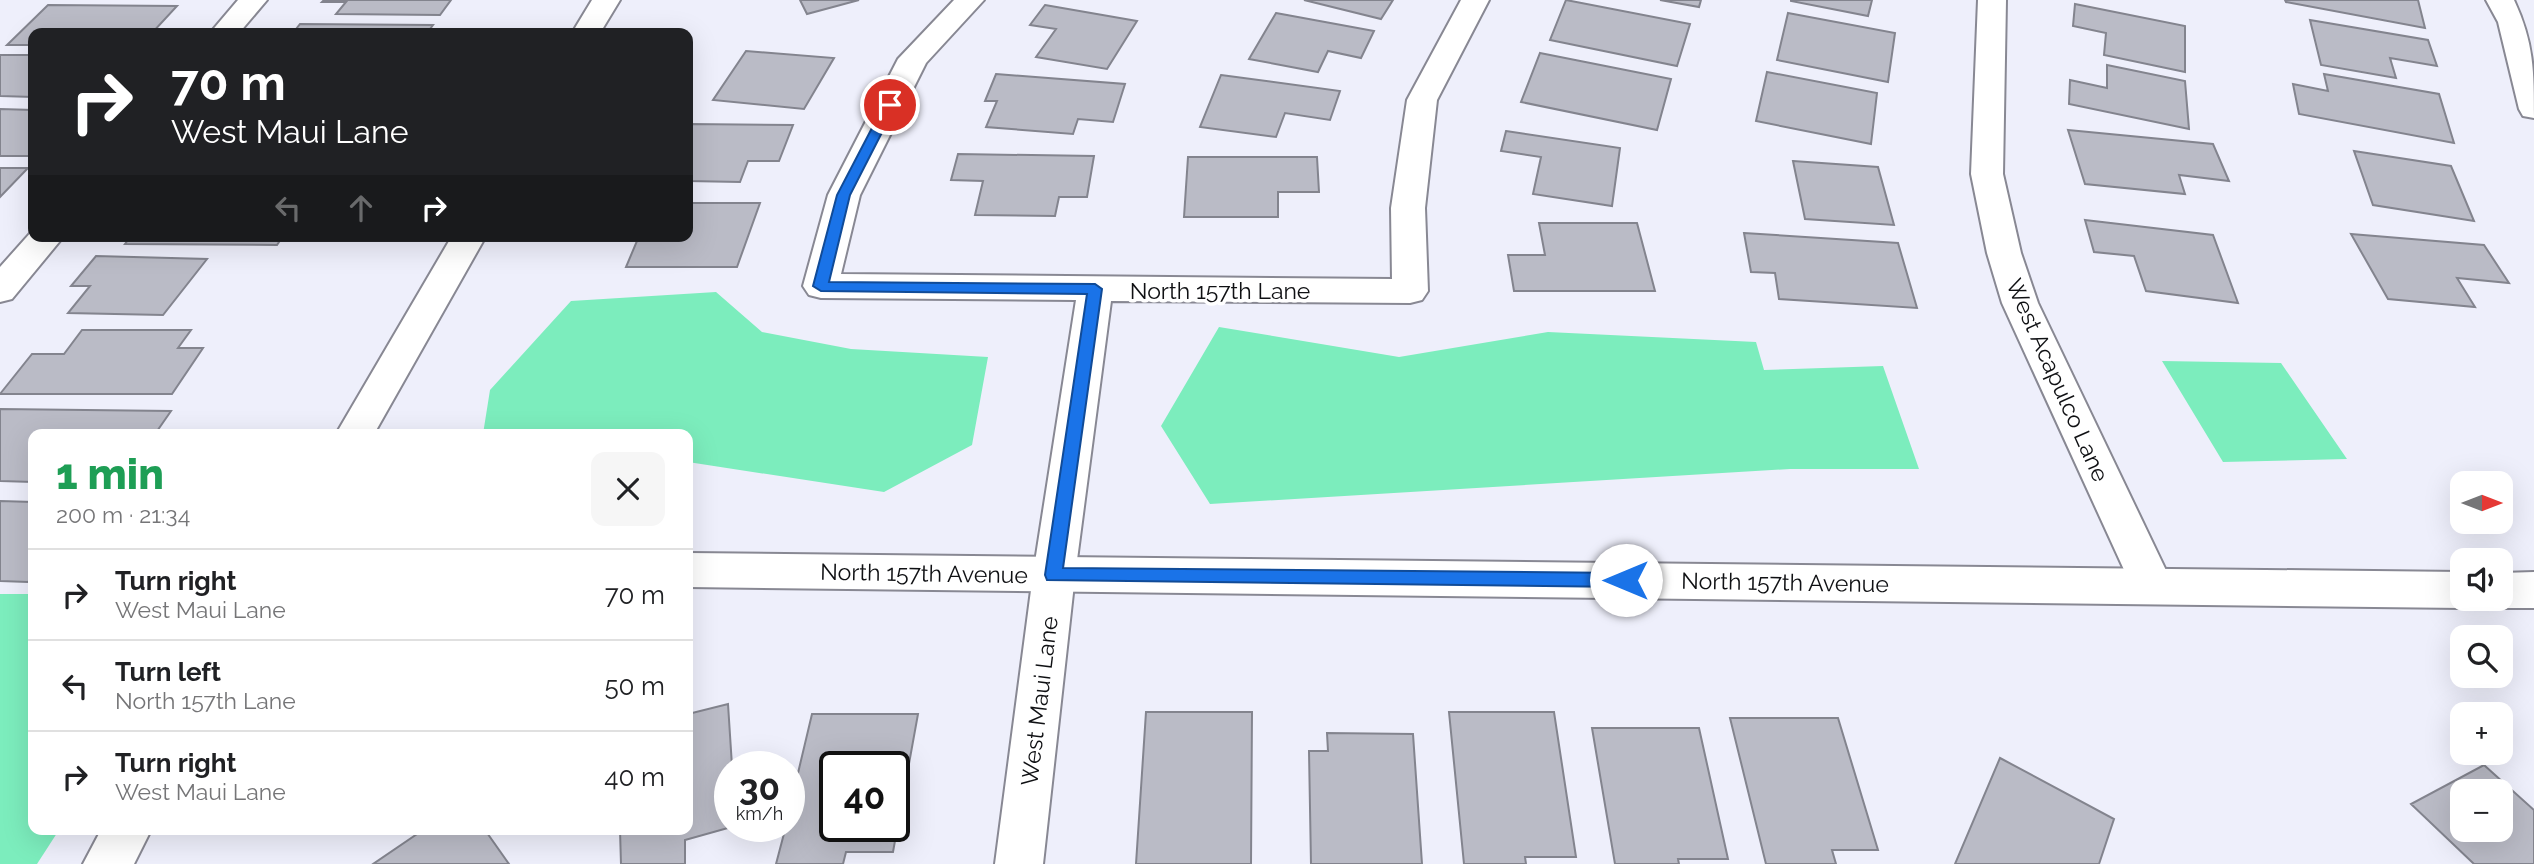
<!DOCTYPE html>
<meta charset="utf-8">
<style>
:root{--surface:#fff;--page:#f6f6f6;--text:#202124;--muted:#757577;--line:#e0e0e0}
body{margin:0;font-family:Raleway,sans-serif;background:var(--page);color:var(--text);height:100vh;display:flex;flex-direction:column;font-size:26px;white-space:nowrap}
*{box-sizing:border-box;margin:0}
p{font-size:23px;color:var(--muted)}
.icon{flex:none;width:38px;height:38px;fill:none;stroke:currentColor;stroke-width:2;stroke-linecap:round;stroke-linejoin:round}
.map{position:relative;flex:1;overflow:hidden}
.side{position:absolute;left:28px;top:429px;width:665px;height:406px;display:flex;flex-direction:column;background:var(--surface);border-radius:14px;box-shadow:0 7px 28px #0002}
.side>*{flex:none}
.guide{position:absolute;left:28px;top:28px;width:665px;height:214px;border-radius:14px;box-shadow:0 7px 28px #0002;background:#202124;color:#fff;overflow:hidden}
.needle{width:46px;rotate:90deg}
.controls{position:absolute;left:2450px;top:471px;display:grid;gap:14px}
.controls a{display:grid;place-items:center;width:63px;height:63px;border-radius:14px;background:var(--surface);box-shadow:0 7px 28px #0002;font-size:35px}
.speed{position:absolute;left:714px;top:751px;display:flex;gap:14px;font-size:35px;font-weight:700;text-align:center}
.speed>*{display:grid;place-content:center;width:91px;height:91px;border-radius:50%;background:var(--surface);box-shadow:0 7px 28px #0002;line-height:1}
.speed small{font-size:18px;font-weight:400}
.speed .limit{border:4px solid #111;border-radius:10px;background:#fff;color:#111}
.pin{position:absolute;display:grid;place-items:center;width:60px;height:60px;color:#fff;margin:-30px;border:4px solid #fff;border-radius:50%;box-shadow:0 2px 7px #0007}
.me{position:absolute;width:77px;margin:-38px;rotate:270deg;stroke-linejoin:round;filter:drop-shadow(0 0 5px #0008)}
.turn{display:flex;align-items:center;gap:24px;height:147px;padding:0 28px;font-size:32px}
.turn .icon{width:91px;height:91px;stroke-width:2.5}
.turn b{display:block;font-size:49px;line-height:60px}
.lanes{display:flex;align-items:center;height:66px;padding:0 28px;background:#0003;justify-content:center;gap:35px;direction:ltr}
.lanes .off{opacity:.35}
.round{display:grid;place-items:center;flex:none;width:74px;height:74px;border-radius:14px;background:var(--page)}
.overview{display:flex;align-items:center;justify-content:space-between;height:119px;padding:0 28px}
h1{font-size:42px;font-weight:800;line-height:52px;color:#1e9e55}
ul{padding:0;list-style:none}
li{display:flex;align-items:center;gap:21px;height:91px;padding:0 28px;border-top:2px solid var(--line)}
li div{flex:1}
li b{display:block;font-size:26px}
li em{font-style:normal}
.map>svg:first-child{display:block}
.green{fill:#7cedbd}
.building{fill:#babbc6;stroke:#83848e;stroke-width:2;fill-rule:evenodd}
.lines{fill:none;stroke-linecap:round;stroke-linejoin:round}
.minor-casing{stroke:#888893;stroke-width:4}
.tertiary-casing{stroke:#888893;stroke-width:4}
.minor{fill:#fff;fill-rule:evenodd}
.tertiary{fill:#fff;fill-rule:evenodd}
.route{fill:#1a73e8;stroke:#114b97;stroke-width:2}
.labels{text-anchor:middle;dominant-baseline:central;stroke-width:7;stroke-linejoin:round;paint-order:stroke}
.street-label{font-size:23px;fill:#0f1013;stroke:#fff}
</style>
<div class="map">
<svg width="2534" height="864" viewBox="0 0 2534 864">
<rect width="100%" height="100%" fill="#eeeffb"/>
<path class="green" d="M716,292L762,332L851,349L988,357L972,445L884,492L688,462V434H483L490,390L571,301Z
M1219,327L1399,357L1548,332L1756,342L1764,370L1883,366L1919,469H1790L1210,504L1161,426Z
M2162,361L2281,363L2347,459L2223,462Z
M0,594H33V830H59L37,864H0Z"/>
<path class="building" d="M324,0H451L440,15L336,14L346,2H322Z
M800,0H859L807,14Z
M1304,0H1393L1381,19Z
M1566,0L1690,24L1677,66L1550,40Z
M1660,0H1701L1699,7Z
M1872,0L1868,16L1791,1V0Z
M2285,0H2418L2425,28L2286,2Z
M2075,4L2185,26V72L2104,55L2106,33L2073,26Z
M48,5L177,6L152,33H33V45H7Z
M1045,5L1137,21L1107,69L1036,57L1056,29L1030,25Z
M1276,13L1374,31L1361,58L1328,51L1318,72L1249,59Z
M1788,13L1895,33L1888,82L1777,60Z
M2310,20L2428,40L2437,66L2390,58L2396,78L2321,65Z
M300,24L433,25L427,33H293Z
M746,51L834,58L804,109L713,100Z
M1540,53L1671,79L1657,130L1521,102Z
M0,55H33V97L0,96Z
M2107,65L2185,81L2189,129L2069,104L2070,80L2107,88Z
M1767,72L1877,93L1871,144L1756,121Z
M996,74L1125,84L1113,122L1078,119L1073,134L986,127L997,101H985Z
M2324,74L2439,94L2454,143L2299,114L2293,84L2328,91Z
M1221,75L1340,91L1330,120L1285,113L1276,137L1200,127Z
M0,109L33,110V156H0Z
M688,124L793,125L779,161H748L740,182L688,181Z
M2068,130L2213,144L2229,181L2179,175L2185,194L2085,184Z
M1506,131L1620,148L1612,206L1533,194L1541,157L1501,151Z
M2354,151L2451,166L2474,221L2373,205Z
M958,154L1094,156L1087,197H1059L1055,216L975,215L983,181L951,180Z
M1188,157H1317L1319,192H1278V217H1184Z
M1793,161L1878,167L1894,225L1805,219Z
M0,168H28L0,197Z
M688,203H760L737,267H626L637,241H594L596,236H688Z
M2085,220L2213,235L2238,303L2146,291L2134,256L2094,252Z
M1539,223H1637L1655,291H1514L1508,255H1545Z
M1744,233L1898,243L1917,308L1779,299L1775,273L1751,272Z
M2351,234L2484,245L2509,283L2457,278L2475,307L2388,299Z
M131,236H283L277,245L125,244Z
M96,256L207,259L163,315L68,313L90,286H71Z
M82,330H191L178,348H203L172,394H0L32,354H64Z
M0,409L171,411L155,434H33V482L0,481Z
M0,501L33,502V575L28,582L0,581Z
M728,704L732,766L730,826H735L685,840V864H621L620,830H688V714Z
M1146,712H1252L1251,864H1136Z
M1449,712H1554L1576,857H1525L1526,864H1464Z
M812,714H918L893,852H846L843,864H776L786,826H789V811ZM835,766H894V826H835Z
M1730,718H1838L1878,850H1832L1836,864H1766Z
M1592,728H1699L1728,859H1678L1679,864H1615Z
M1327,733L1413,734L1422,864H1311L1309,751H1328Z
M2000,758L2114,819L2099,864H1955Z
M2484,765L2534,810V864H2474L2411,804ZM2462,791H2501V830H2462Z
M423,830H485L509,864H373Z"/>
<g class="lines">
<g class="minor-casing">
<path id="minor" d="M238,0H267L239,33H210Z
M954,0H984L926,63L860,195L841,274L1392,279L1391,208L1407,100L1461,0H1489L1437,100L1425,208L1428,291L1422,300L1410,303L1111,301L1075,575L1043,864H995L1033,575L1076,300L821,298L809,295L803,286L828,195L898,59Z
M1978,0H2006L2003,174L2021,253L2038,303L2173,585L2167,597L2152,602L2137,597L2131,585L2002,303L1987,253L1971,174Z
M2486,0H2514C2534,43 2534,71 2534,118L2523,116L2519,109L2498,22Z
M33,230V236H64L12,299L0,302V267Z"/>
</g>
<g class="tertiary-casing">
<path id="tertiary" d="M592,0H620L600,33H572Z
M452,236H486L374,434H336Z
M688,553L2462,572V598H2479L2477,602L2462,608L688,587Z
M2534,572V608H2501L2486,602L2484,598H2501V573Z
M101,830H151L134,864H83Z"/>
</g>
<use href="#minor" class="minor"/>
<use href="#tertiary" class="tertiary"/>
</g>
<path class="route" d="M890,101L896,105L850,195L829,282L1095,284L1102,289L1063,568L1626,573L1632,575L1635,580L1632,585L1626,587L1047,580L1045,575L1087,294L821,291L813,286L837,195L884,105Z"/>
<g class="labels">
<g class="street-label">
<text x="1220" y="290">North 157th Lane</text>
<text transform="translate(2058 380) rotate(66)">West Acapulco Lane</text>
<text transform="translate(924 573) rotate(1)">North 157th Avenue</text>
<text transform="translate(1785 582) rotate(1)">North 157th Avenue</text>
<text transform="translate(1039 701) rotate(-83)">West Maui Lane</text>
</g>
</g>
</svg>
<div class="controls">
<a><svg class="needle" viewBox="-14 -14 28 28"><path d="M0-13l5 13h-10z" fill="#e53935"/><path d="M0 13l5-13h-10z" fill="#757577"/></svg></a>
<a><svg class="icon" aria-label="sound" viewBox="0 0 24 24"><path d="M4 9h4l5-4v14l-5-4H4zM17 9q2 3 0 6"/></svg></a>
<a><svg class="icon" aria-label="search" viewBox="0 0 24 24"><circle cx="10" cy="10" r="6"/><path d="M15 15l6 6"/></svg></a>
<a>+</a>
<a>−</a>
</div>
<div class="speed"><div>30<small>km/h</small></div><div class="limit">40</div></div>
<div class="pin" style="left:890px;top:105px;background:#d93025"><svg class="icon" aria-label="arrive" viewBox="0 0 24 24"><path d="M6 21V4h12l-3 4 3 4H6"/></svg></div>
<svg class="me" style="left:1626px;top:580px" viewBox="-20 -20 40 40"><circle r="19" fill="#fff"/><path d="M0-13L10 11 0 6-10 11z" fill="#1a73e8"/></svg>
<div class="guide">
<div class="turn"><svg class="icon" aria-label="right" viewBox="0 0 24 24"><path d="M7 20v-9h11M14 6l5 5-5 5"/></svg><div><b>70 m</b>West Maui Lane</div></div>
<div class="lanes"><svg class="icon off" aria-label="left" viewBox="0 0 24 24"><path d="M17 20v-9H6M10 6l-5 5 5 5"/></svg><svg class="icon off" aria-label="ahead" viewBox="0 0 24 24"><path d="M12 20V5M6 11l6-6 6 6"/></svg><svg class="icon" aria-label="right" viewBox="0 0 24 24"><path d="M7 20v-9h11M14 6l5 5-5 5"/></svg></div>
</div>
<section class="side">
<div class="overview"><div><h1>1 min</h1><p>200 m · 21:34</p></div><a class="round"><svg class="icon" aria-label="close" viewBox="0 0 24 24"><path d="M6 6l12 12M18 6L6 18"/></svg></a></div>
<ul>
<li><svg class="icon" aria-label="right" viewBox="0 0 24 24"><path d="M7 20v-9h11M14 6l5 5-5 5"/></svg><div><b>Turn right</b><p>West Maui Lane</p></div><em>70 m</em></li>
<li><svg class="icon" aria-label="left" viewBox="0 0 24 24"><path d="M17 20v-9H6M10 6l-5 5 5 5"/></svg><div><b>Turn left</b><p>North 157th Lane</p></div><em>50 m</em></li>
<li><svg class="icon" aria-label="right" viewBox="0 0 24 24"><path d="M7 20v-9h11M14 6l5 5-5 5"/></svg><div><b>Turn right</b><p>West Maui Lane</p></div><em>40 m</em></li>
</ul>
</section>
</div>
